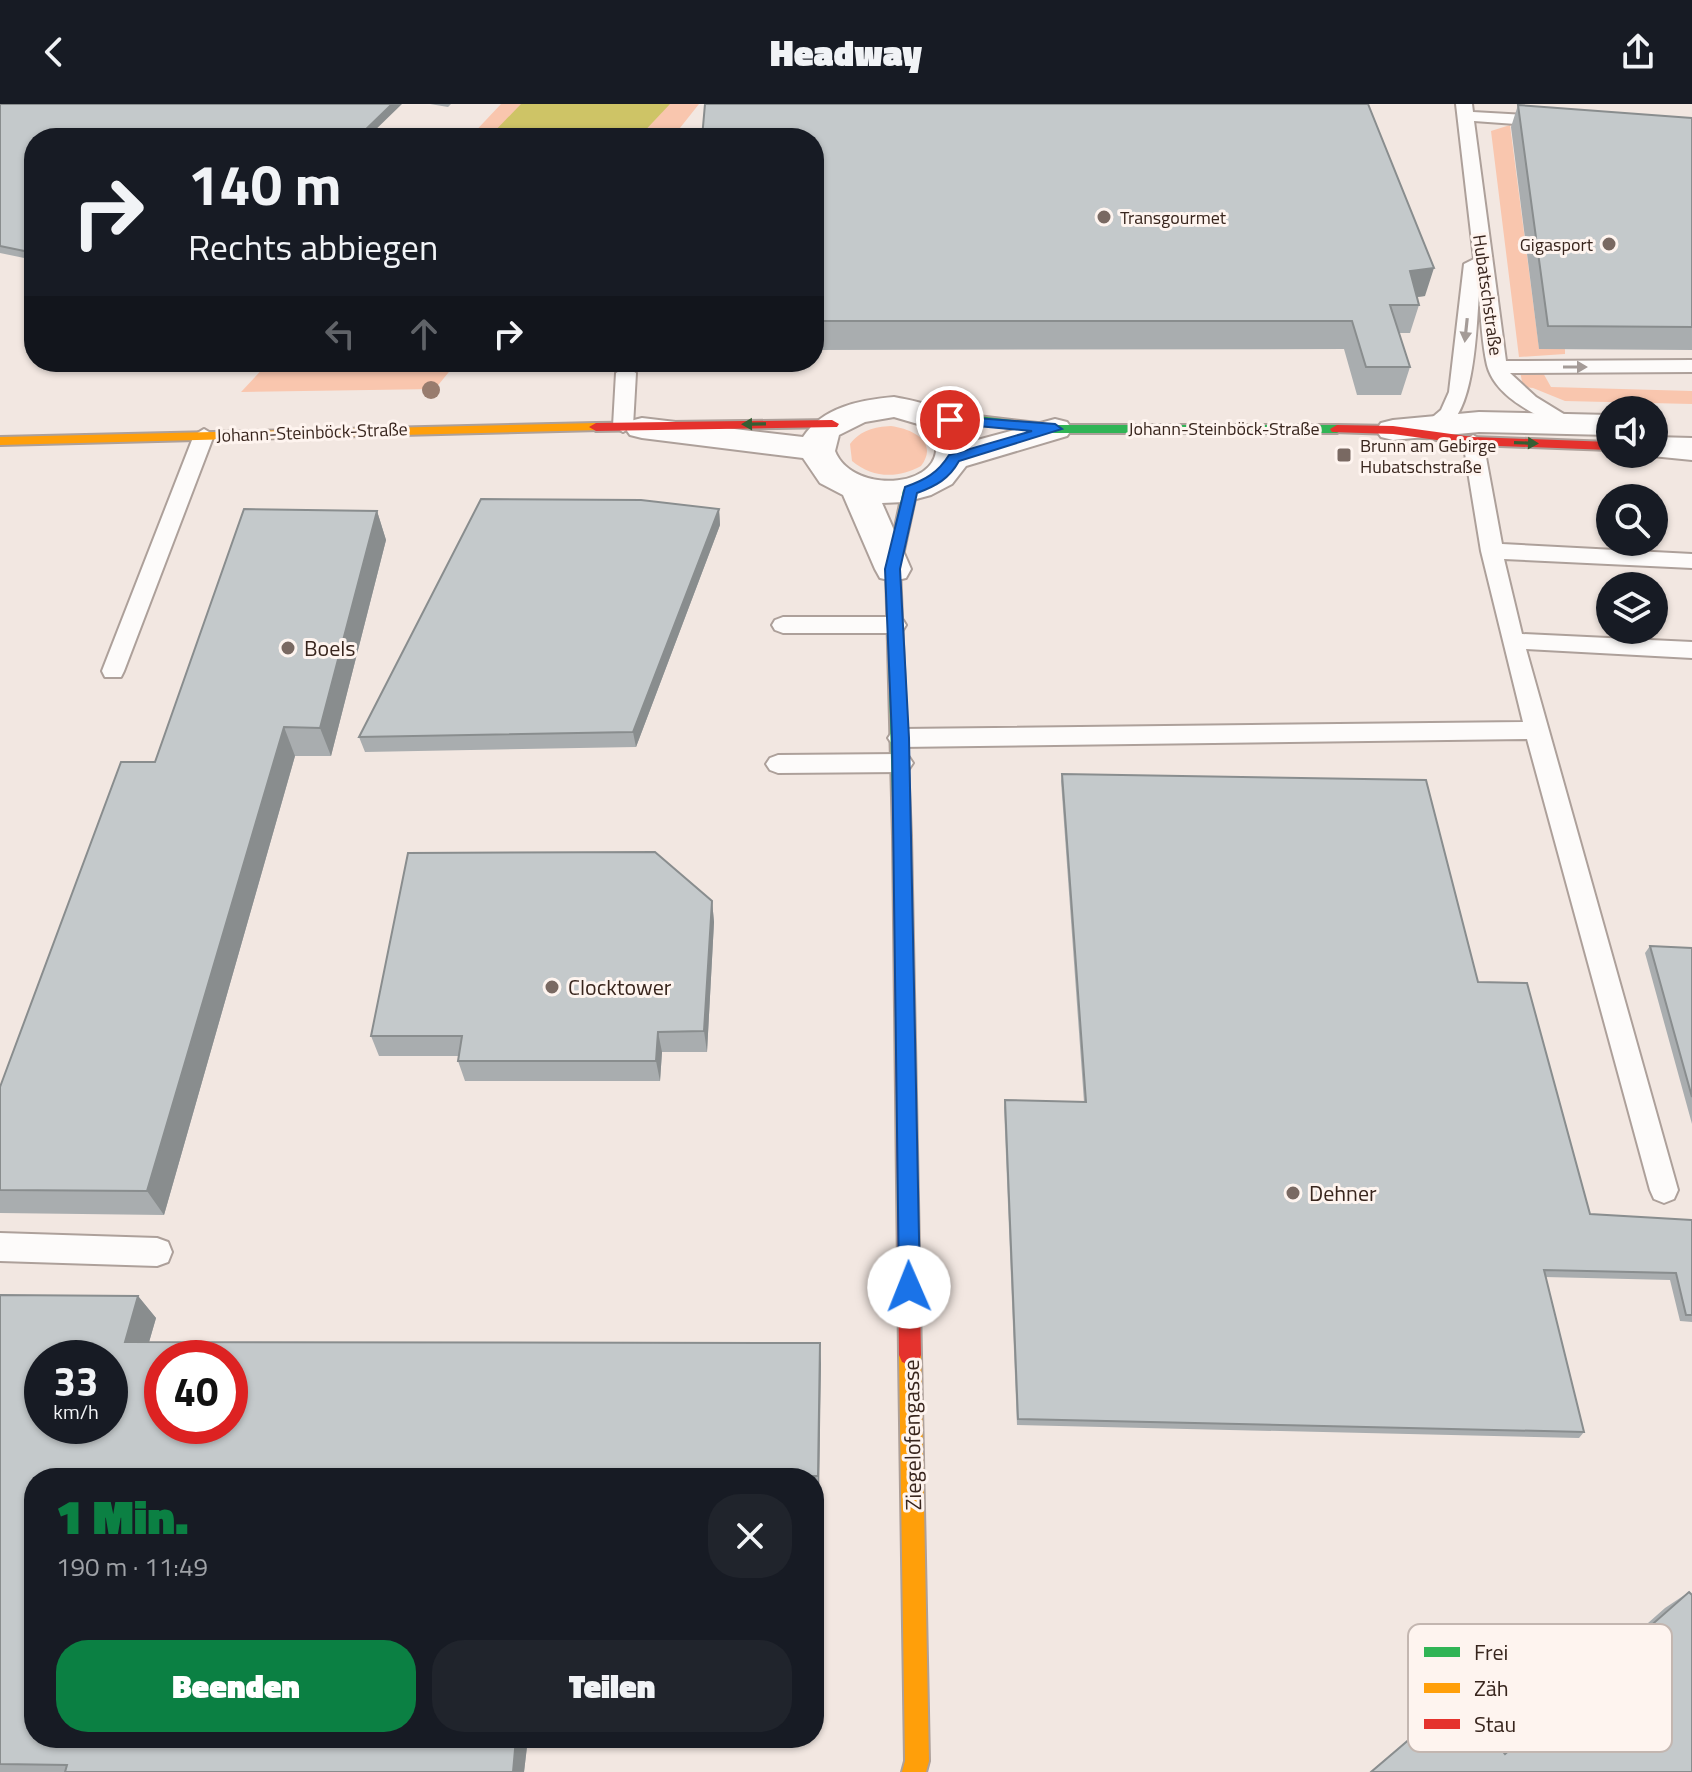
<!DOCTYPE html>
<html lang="de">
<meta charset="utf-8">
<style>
:root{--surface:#171b24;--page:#20242c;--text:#f1f3f6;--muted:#9ea1a6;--accent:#0b8043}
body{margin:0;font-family:"Titillium Web",sans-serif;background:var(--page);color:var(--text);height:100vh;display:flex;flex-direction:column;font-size:30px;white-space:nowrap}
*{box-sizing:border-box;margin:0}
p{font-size:26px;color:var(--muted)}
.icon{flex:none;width:44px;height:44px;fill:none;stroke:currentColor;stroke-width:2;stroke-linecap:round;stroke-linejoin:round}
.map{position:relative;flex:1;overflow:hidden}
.panel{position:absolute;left:24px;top:1364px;width:800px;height:280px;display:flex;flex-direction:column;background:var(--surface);border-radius:32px;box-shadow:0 2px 6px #0004}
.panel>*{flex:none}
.banner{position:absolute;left:24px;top:24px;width:800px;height:244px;border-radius:32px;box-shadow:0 2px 6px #0004;background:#171b24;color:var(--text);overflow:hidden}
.fabs{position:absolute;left:1596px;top:292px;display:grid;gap:16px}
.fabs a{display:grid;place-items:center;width:72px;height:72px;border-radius:50%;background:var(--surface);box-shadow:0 2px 6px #0004;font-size:40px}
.speed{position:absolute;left:24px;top:1236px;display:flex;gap:16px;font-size:40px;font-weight:700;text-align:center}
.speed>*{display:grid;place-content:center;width:104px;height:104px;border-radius:50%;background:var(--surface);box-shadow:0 2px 6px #0004;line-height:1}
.speed small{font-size:20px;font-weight:400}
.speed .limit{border:12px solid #d22;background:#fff;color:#111}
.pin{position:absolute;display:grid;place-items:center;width:68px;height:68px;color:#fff;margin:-34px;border:4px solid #fff;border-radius:50%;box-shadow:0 2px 8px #0007}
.me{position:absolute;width:88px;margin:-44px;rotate:359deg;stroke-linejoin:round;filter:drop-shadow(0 0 6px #0008)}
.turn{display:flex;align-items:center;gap:28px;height:168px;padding:0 32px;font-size:36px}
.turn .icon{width:104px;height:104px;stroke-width:2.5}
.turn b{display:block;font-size:56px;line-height:68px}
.lanes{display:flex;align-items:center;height:76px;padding:0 32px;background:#0003;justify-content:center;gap:40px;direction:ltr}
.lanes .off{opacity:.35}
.round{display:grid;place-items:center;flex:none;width:84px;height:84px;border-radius:32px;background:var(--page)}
.head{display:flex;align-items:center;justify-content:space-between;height:136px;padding:0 32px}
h1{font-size:48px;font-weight:800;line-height:60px;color:var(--accent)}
.action{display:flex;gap:16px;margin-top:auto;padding:16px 32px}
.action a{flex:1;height:92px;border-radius:32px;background:var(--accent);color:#fff;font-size:32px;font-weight:800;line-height:92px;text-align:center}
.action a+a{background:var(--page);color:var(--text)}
header{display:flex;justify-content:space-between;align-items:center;height:104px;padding:0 32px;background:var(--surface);font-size:36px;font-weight:800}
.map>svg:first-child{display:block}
.green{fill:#f9c6ae}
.water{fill:#cec466}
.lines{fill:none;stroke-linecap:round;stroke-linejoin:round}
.lane-casing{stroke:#ada09a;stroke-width:4}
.street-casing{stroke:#ada09a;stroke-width:4}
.fast-casing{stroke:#ada09a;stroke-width:4}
.slow-casing{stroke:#ada09a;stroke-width:4}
.jam-casing{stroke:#ada09a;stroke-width:4}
.lane{fill:#fdfbfa;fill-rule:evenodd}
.street{fill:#fdfbfa;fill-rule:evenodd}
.fast{fill:#30b455;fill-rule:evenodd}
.slow{fill:#ff9f0a;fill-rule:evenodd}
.jam{fill:#e5322d;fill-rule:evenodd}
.tree{fill:#987c6e}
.wall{fill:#a9adaf}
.shaded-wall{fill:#898d8e}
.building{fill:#c4c9cb;stroke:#898d8e;stroke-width:2;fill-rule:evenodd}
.oneway{fill:#a49b97}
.oneway2{fill:#355e33}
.route{fill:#1a73e8;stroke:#114b97;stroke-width:2}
.poi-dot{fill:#796962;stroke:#fef4ef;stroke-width:3}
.labels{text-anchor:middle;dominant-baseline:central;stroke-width:6;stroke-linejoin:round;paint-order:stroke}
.far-poi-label{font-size:18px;fill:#38251d;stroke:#fef4ef;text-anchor:start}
.far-street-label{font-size:18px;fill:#38251d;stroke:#fef4ef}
.poi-label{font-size:22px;fill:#38251d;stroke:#fef4ef;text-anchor:start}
.street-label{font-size:22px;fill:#38251d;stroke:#fef4ef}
.key{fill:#fef4ef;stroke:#c3b6b0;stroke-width:2}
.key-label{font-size:22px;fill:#38251d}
</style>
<header><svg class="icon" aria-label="back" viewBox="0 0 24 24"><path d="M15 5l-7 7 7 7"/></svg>Headway<svg class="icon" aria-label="share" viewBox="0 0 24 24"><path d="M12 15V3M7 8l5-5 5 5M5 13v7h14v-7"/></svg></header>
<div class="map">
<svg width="1692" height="1668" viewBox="0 0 1692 1668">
<rect width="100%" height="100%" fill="#f2e7e1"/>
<path class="green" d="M501,0H699L672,34H469Z
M1510,21L1539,244L1565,245V250L1519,253L1491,27Z
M269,258H457L435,285L241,288Z
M1520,267H1542L1551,283L1692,287V300L1565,297L1533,284L1523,283Z
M891,322C913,325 939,338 921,362C898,375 872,374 852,357L850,340C861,326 874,323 891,322Z"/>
<path class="water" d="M521,0H670L638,34H488Z"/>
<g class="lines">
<g class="lane-casing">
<path id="lane" d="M1456,0H1472L1473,8L1545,12L1553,17L1545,22L1474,17L1506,257L1692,256V268L1510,269L1536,293L1580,320L1570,326L1563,324C1536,311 1495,293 1487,261C1482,239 1481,214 1479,191C1476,222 1476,341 1424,327L1421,323L1441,306L1449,288L1464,160L1474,155Z
M626,263L636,269L633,322L623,328L613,322L616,269Z
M204,325L214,331L124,567L121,573H105L102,567L194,331Z
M1473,331L1483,337L1502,440L1692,450V464L1504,455L1522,530L1692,538V554L1526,545L1678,1086L1674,1095L1664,1099L1654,1095L1650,1086L1527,635L900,643L892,640L888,634L892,628L900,625L1523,618L1481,447L1463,337Z
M783,513H895L903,516L906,521L903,526L895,529H783L775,526L772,521L775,516Z
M901,650L909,653L913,659L909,665L901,668L778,669L770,666L766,660L770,654L778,651Z
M0,1129L157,1134L168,1138L172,1148L168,1158L157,1162L0,1157Z"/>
</g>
<g class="street-casing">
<path id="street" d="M894,293C926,299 957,305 970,338L1055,315L1067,318L1072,325L1067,332L966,362L952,380L931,391L905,398L882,399L911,465L906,474L893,477L880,474L875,465L843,391L820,379L803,354L642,334L630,331L625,324L630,317L642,314L803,333C823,303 860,296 894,293ZM894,313L918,320L934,332C952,384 853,393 835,347L839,331L865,318Z
M1479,308L1610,311V331L1479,328L1393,336L1381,333L1376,326L1381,319L1393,316Z
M1654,333L1692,334V356L1642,351L1654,350Z"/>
</g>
<g class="fast-casing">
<path id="fast" d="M935,312H978L1055,321H1337L1344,325L1337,329H1055L978,320L930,319L928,316Z
M910,381L917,386L900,465L911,732L902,739L893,732L886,465L903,386Z"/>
</g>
<g class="slow-casing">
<path id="slow" d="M596,319L601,320V326L0,341V333Z
M910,1241L918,1244L921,1251L929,1657L926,1668H902L905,1657L899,1251L902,1244Z"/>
</g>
<g class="jam-casing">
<path id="jam" d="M832,316L839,320L837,323L596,327L589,323L596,319Z
M1337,321L1393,322L1473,333L1610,338V346L1473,341L1393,330L1332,328L1330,325Z
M902,725L911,732L921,1251L918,1258L910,1261L902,1258L899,1251L893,732Z"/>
</g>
<use href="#lane" class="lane"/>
<use href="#street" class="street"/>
<use href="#fast" class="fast"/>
<use href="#slow" class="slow"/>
<use href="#jam" class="jam"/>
</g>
<circle class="tree" cx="431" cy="286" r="9"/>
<path class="wall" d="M0,0L34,34V156L0,149Z
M430,0H451L448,3Z
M1518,1L1692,14V246L1539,245L1511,23Z
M814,34L1425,192L1417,193L1419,201L1410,229H1399L1410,263L1401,291H1357L1344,245L814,246Z
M719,405L720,421L636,643L365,648L359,633Z
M377,407L386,436L331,652H295L164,1111L0,1109V983L155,658Z
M1062,670L1478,878L1590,1110L1692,1116V1218L1680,1217L1670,1176L1545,1173L1584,1328L1579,1334L1017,1321L1004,1003L1005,996L1084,998L1061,677Z
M712,797L714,818L707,948H662L660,977H465L458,957V952H379L371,932Z
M1650,842L1692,844V1020L1645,849Z
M0,1191L138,1192L156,1214L149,1238L820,1239L819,1391H814V1374H34V1634H528L524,1668H0Z
M1689,1488L1692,1668H1370L1459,1593L1503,1647L1665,1504Z"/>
<path class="shaded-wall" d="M392,0H402L367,34H357Z
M1434,164L1425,192L1402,195L1410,167Z
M719,405L720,421L636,643L633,628Z
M377,407L386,436L331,652L320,624Z
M284,623L295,652L164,1111L147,1087Z
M712,797L714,818L707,948L704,927Z
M658,928L662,948L660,977L656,957Z
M138,1192L156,1214L143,1259L125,1238Z
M820,1239L821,1260L819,1391L818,1372Z
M516,1634H528L524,1668H513Z"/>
<path class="building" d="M0,0H392L357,34H34V149L0,142Z
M705,0H1368L1434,164L1410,167L1419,201H1390L1410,263H1366L1352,217H814V34H702Z
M1518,1L1692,14V223L1548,222Z
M481,395L641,396L719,405L633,628L359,633Z
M244,405L377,407L320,624L284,623L147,1087L0,1086V983L121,658H155Z
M1062,670L1426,676L1478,878L1527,879L1590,1110L1692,1116V1211H1686L1676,1169L1544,1166L1584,1328L1018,1315L1005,996L1086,998Z
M655,748L712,797L704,927L658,928L656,957H458L462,932H371L408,749Z
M1650,842L1692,844V993Z
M0,1191L138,1192L125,1238L820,1239L818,1372H546V1374H34V1634H516L513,1668H65L67,1661L0,1660ZM42,1254H110V1322H42ZM162,1254H230V1322H162Z
M1689,1488L1692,1491V1668H1371L1459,1593L1505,1650Z"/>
<defs><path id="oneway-solid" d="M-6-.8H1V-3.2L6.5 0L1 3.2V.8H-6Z" transform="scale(2)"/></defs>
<g class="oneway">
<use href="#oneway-solid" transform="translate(1466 226) rotate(96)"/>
<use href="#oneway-solid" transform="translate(1575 263)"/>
</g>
<g class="oneway2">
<use href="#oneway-solid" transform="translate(754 320) rotate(179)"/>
<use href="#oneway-solid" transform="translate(1526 339) rotate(2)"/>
</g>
<path class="route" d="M950,312L1055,320L1062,325L959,357C949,375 936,382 917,389L900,465L909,634L920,1183L917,1190L909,1192L902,1190L899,1183L892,634L885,465L905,383C925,376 938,369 949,351L1032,327L945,319L943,316Z"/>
<g class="poi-dot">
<circle cx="1104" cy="113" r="8"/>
<circle cx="1609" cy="140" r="8"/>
<rect x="1336" y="343" width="16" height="16" rx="4"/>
<circle cx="288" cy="544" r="8"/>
<circle cx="552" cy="883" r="8"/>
<circle cx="1293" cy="1089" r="8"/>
</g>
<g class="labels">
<g class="far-poi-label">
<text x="1120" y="113">Transgourmet</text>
<text x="1593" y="140" text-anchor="end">Gigasport</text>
<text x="1360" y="341">Brunn am Gebirge<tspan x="1360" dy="21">Hubatschstraße</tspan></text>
</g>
<g class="far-street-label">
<text transform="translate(1488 191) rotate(82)">Hubatschstraße</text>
<text x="1224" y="324">Johann-Steinböck-Straße</text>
<text transform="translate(312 328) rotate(-2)">Johann-Steinböck-Straße</text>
</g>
<g class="poi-label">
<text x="304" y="544">Boels</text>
<text x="568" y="883">Clocktower</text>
<text x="1309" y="1089">Dehner</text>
</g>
<g class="street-label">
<text transform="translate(912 1331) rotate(-91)">Ziegelofengasse</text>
</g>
</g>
<rect x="1408" y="1520" width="264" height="128" rx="12" class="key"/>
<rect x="1424" y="1543" width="36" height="10" fill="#30b455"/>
<rect x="1424" y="1579" width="36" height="10" fill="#ff9f0a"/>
<rect x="1424" y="1615" width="36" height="10" fill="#e5322d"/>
<g class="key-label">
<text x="1474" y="1556">Frei</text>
<text x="1474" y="1592">Zäh</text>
<text x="1474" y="1628">Stau</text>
</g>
</svg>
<div class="fabs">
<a><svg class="icon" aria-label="sound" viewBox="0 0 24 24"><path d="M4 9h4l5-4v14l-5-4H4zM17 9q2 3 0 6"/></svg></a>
<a><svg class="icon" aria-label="search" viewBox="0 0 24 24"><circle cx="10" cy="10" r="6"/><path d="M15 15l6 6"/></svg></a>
<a><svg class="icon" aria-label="layers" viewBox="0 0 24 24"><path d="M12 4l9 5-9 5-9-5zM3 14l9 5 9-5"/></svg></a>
</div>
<div class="speed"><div>33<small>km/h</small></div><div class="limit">40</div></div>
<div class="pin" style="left:950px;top:316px;background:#d93025"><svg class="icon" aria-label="arrive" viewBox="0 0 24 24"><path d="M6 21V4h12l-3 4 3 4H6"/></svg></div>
<svg class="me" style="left:909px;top:1183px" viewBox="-20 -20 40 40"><circle r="19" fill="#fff"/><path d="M0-13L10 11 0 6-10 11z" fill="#1a73e8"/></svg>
<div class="banner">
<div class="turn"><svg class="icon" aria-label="right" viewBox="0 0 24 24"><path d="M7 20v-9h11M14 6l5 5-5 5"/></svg><div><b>140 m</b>Rechts abbiegen</div></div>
<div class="lanes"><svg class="icon off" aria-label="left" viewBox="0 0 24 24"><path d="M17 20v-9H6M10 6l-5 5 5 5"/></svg><svg class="icon off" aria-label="ahead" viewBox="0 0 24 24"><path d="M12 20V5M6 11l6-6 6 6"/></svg><svg class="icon" aria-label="right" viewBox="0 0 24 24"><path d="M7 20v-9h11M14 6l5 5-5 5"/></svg></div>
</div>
<section class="panel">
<div class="head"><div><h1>1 Min.</h1><p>190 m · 11:49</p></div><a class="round"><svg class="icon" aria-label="close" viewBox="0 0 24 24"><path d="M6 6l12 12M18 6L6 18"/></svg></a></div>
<div class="action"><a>Beenden</a><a>Teilen</a></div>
</section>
</div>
